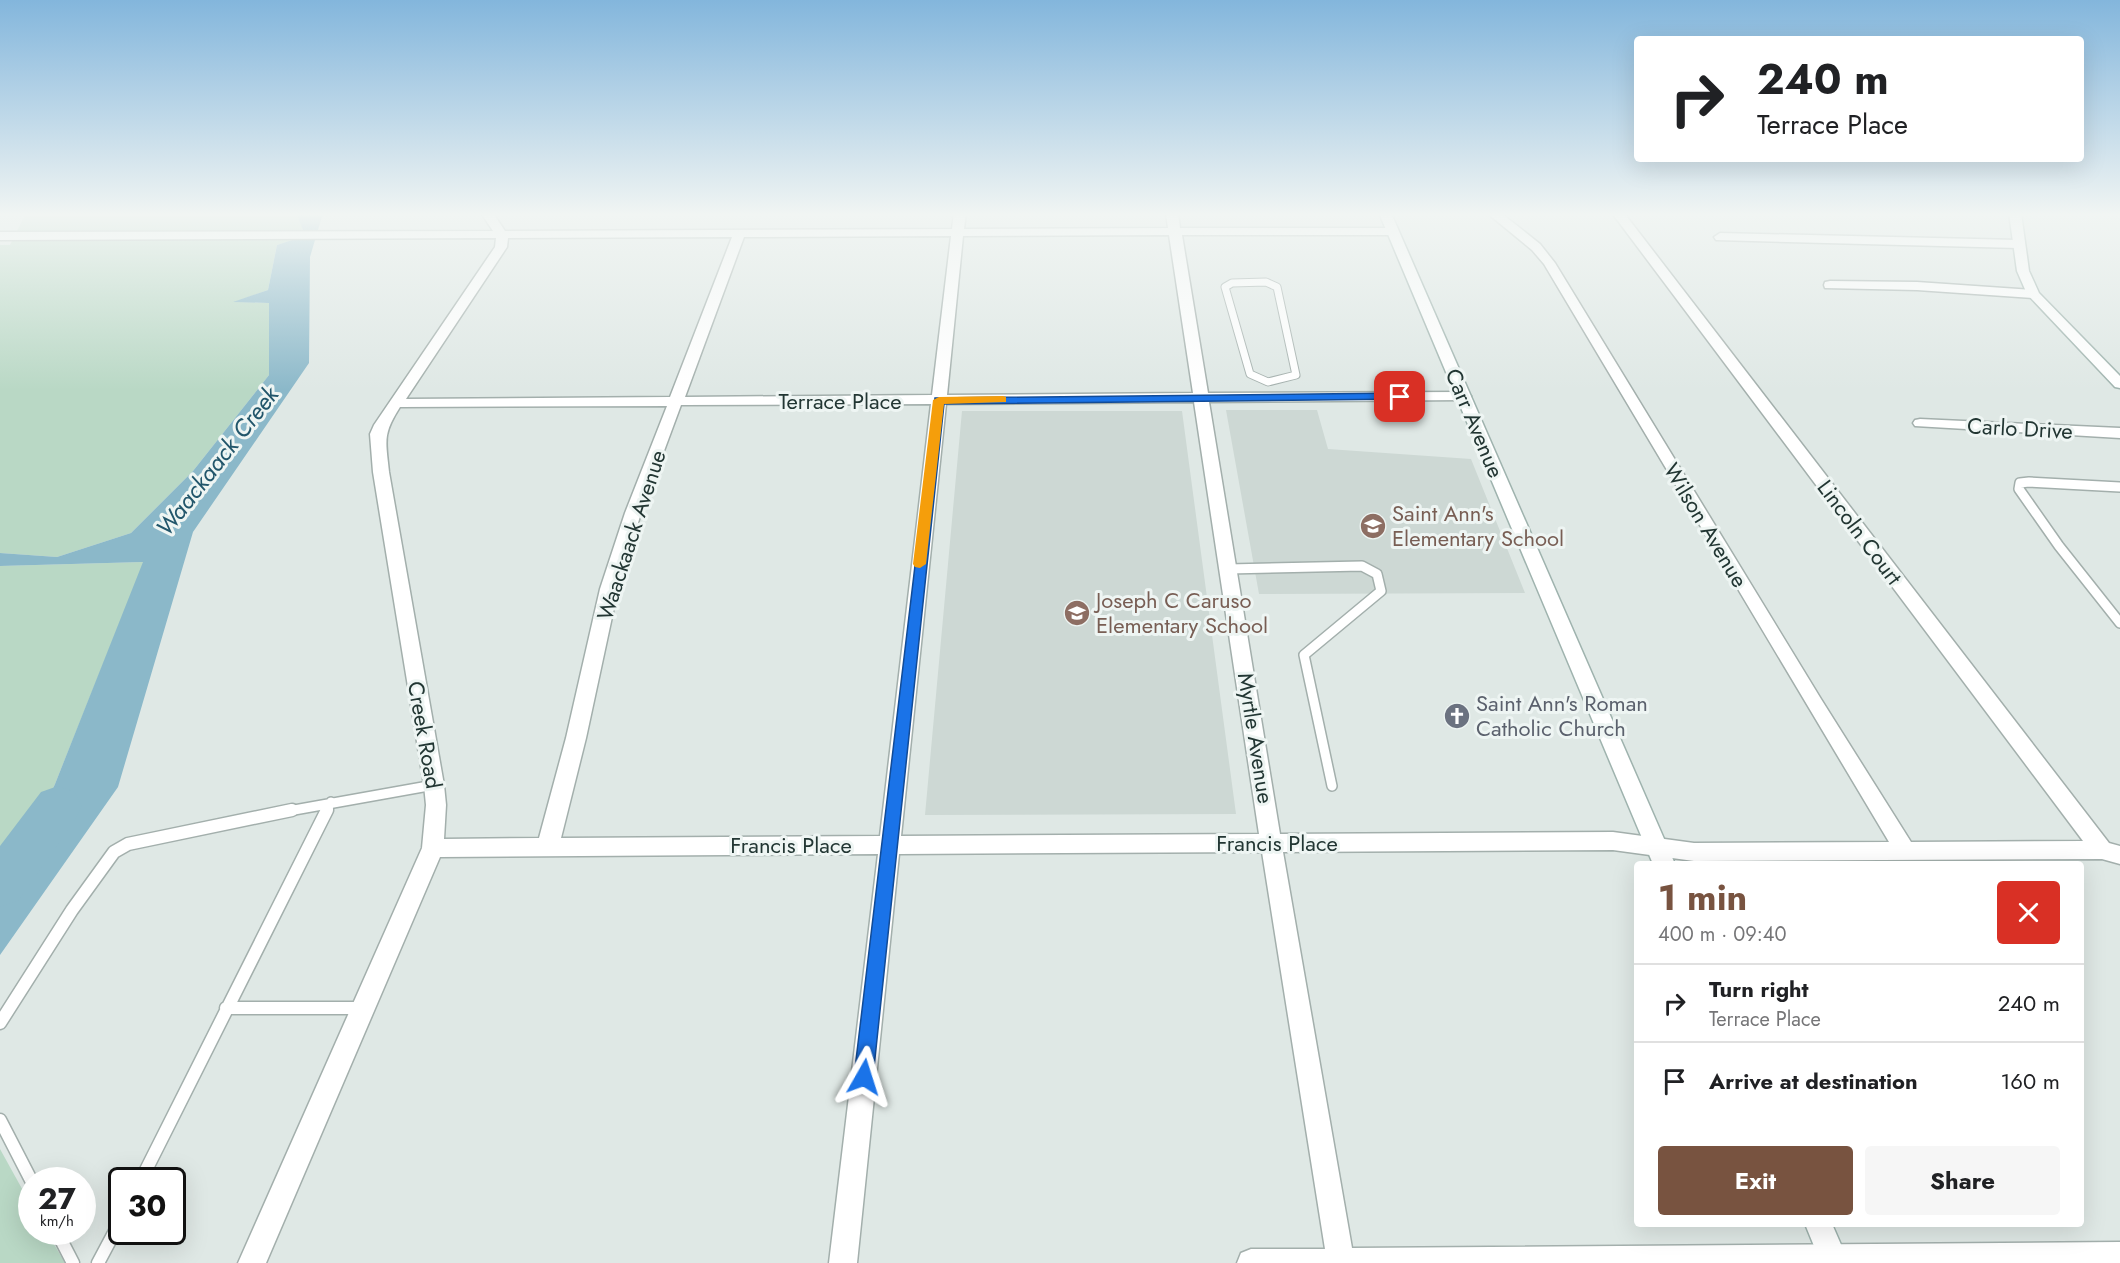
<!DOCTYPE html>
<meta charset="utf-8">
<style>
:root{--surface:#fff;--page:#f6f6f6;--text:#202124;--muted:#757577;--line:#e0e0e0;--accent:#785340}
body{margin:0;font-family:Jost,sans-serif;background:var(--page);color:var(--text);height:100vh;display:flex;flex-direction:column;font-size:22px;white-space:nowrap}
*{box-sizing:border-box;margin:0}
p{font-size:20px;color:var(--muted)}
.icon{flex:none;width:33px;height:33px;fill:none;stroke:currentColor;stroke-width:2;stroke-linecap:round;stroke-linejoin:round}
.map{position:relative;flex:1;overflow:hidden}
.drawer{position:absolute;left:1634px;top:861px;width:450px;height:366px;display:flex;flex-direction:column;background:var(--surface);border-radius:6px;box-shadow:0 6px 24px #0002}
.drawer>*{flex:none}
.guide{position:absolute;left:1634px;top:36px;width:450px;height:126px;border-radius:6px;box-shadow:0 6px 24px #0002;background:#fff;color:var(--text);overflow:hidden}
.speed{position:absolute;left:18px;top:1167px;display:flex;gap:12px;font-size:30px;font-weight:700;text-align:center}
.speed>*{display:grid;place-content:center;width:78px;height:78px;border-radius:50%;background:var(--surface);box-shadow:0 6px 24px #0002;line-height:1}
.speed small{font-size:15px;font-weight:400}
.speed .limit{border:3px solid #111;border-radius:9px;background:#fff;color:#111}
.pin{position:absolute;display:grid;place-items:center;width:51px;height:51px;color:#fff;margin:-26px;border-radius:12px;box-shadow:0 3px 9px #0006}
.me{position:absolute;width:66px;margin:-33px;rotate:6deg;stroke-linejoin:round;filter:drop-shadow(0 0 4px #0008)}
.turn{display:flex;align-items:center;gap:21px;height:126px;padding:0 24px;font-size:27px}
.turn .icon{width:78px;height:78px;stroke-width:2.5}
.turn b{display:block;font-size:42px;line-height:51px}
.round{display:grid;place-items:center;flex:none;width:63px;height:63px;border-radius:6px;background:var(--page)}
.summary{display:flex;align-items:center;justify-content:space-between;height:102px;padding:0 24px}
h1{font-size:36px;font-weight:700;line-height:45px;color:var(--accent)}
.cta{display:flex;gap:12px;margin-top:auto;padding:12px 24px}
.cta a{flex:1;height:69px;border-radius:6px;background:var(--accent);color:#fff;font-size:24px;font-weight:700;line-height:69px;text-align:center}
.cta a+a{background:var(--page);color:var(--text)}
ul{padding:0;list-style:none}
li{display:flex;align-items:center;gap:18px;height:78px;padding:0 24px;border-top:2px solid var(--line)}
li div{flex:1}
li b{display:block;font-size:22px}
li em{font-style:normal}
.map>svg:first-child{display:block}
.built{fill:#cdd8d4}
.green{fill:#b9d8c5}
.water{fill:#8bb8c9}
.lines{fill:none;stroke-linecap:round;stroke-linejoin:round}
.river{fill:#8bb8c9;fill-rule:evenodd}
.lane-far2-casing{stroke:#a3afac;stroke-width:9}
.lane-far1-casing{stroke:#a3afac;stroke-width:12}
.lane-casing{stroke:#a3afac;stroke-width:15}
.street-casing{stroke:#a3afac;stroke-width:3}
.secondary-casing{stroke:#9fb3ae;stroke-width:3}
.lane-far2{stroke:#fff;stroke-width:7}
.lane-far1{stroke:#fff;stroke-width:9}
.lane{stroke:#fff;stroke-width:12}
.street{fill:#fff;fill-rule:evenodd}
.secondary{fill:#fff;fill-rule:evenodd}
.route{fill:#1a73e8;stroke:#114b97;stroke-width:1.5}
.slow{fill:#f59e0b}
.labels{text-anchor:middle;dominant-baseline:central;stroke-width:6;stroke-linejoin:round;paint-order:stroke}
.street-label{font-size:22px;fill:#223633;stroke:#eef5f3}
.education-label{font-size:22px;fill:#785e54;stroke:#eef5f3;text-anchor:start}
.worship-label{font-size:22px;fill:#5b616d;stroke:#eef5f3;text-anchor:start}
.water-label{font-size:24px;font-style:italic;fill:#22566b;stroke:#eef5f3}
</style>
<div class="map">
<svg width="2120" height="1263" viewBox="0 0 2120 1263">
<rect width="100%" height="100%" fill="#dfe8e5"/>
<path class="built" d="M1226,410H1317L1328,449L1471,459L1525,593L1259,594Z
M962,411H1182L1236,814L925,815Z"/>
<path class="green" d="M26,213H296L303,229L295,239L277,245L268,290L235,302L269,303V375L193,471L131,533L57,557L0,553V245H10Z
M144,562L55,784L0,906V566Z
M0,1149L31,1205L32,1232H47L65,1263H0Z"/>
<path class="water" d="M296,213H323L310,257L309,363L193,532L118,787L0,955V906L55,784L143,562L0,566V553L57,557L131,533L193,471L269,375V303L233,302L268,290L277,245L295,239L303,230Z"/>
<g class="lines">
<path class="river" d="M58,786L75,792L82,806L75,820L18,901L0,907V846L41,792Z"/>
<g class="lane-far2-casing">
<path id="lane-far2" d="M1266,282L1277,287L1296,375L1268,382L1250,374L1225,287L1232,283Z"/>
</g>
<g class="lane-far1-casing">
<path id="lane-far1" d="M2120,487L2029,482L2020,483L2019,489L2059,546L2120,623
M1228,569L1362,566L1377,574L1381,591L1304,655L1332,786
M283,812L434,785
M326,812L331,802"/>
</g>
<g class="lane-casing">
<path id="lane" d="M226,1008H361
M0,1023L72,910L114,852L128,844L292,810
M0,1120L32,1182
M141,1180L327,810
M57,1232L73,1263
M98,1263L122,1218"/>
</g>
<g class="street-casing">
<path id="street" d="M481,213H493L505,231L952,229L954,213H966L964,229L1168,228L1166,213H1178L1180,228H1396L1398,231L1392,235H1182L1208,393L1464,392L1471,396L1464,400L1209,402L1280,834L1613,832L1694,843L1889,842L1544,264L1532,250L1487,213H1501L1540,244L1555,263L1821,699L1911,842L2083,841L1612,213H1624L2109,843L2120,846V864L2102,859L1694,861L1613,850L1283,852L1352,1248L2120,1242V1263H1237L1241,1253L1251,1249H1325L1262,852L899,854L857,1263H829L878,854L440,857L266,1263H238L422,848L426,805L424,785L373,472L370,434L374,425L495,247L496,238L0,240V232L493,231ZM1169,235L1193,393L947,395L963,236ZM951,236L932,395L685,397L744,237ZM732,237L670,397L406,399L507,247L508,238ZM1194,402L1259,834L901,836L946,404ZM931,404L880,836L561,838L586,738L618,589L641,513L681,405ZM667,406L625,513L600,589L566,738L539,838L444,839L446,805L444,785L389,472C386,441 382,435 400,407Z
M1720,233L2018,240L2024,244L2018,248L1716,240L1714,237Z
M1830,281L1917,282L2033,290L2039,294L2033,298L1917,290L1825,288L1824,285L1825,282Z
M1920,419L2120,428V438L1915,426L1913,423L1915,420Z"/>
</g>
<g class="secondary-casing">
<path id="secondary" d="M1379,213H1391L1675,864H1653Z
M2009,213H2021L2029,271L2039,293L2120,376V388L2115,387L2027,294L2017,271Z
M1805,1224H1832L1849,1263H1821Z"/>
</g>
<use href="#lane-far2" class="lane-far2"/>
<use href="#lane-far1" class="lane-far1"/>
<use href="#lane" class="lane"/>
<use href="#street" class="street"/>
<use href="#secondary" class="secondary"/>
</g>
<linearGradient id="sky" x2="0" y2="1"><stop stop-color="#83b6dc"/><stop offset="0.55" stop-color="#f1f5f3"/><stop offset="1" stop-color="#f1f5f3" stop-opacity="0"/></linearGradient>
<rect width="2120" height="390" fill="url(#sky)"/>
<path class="route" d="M1400,393L1404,394V399L944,404L873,1077L870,1084L864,1087L857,1084L854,1077L935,398Z"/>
<path class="slow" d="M1003,396L1006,397V402L944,404L926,564L920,568L915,567L913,564L933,400L939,397Z"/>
<defs>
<g id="school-disc" transform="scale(1.35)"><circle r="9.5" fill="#8d6e63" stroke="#eef5f3"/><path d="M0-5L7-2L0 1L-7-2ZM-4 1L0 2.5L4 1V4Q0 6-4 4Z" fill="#fff"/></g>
<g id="church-disc" transform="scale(1.35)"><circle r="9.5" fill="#6b7280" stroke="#eef5f3"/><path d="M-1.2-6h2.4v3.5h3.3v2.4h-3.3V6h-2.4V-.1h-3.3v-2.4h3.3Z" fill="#fff"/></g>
</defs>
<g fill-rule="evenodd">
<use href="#school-disc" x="1373" y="526"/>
<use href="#school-disc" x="1077" y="613"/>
<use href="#church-disc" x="1457" y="716"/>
</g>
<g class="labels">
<g class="street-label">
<text x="840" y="401">Terrace Place</text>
<text transform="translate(1475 423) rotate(67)">Carr Avenue</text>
<text transform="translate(2020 428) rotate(3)">Carlo Drive</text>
<text transform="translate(1706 525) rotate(59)">Wilson Avenue</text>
<text transform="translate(1860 532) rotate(53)">Lincoln Court</text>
<text transform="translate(631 535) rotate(-72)">Waackaack Avenue</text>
<text transform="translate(425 735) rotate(80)">Creek Road</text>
<text transform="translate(1256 738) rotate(81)">Myrtle Avenue</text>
<text x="1277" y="843">Francis Place</text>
<text x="791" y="845">Francis Place</text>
</g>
<g class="education-label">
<text x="1392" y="513">Saint Ann's<tspan x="1392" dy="25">Elementary School</tspan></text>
<text x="1096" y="600">Joseph C Caruso<tspan x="1096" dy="25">Elementary School</tspan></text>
</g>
<g class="worship-label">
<text x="1476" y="703">Saint Ann's Roman<tspan x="1476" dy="25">Catholic Church</tspan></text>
</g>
<g class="water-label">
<text transform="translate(217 461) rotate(-52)">Waackaack Creek</text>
</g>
</g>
</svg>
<div class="speed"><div>27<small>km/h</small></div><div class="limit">30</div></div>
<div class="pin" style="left:1400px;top:397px;background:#d93025"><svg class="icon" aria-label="arrive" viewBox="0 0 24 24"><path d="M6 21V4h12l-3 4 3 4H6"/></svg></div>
<svg class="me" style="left:864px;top:1077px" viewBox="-20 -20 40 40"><path d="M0-17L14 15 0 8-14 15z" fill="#1a73e8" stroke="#fff" stroke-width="4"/></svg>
<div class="guide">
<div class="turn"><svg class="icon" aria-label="right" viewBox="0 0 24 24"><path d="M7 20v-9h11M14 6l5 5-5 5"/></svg><div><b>240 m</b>Terrace Place</div></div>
</div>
<section class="drawer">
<div class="summary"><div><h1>1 min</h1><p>400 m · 09:40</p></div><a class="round" style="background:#d93025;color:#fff"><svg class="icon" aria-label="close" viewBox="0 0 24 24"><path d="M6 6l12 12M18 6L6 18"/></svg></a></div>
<ul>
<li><svg class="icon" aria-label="right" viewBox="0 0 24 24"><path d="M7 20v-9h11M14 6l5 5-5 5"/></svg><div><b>Turn right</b><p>Terrace Place</p></div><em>240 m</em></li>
<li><svg class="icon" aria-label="arrive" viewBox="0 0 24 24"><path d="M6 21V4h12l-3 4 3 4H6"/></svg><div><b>Arrive at destination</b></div><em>160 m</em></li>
</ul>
<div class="cta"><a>Exit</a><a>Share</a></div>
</section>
</div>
